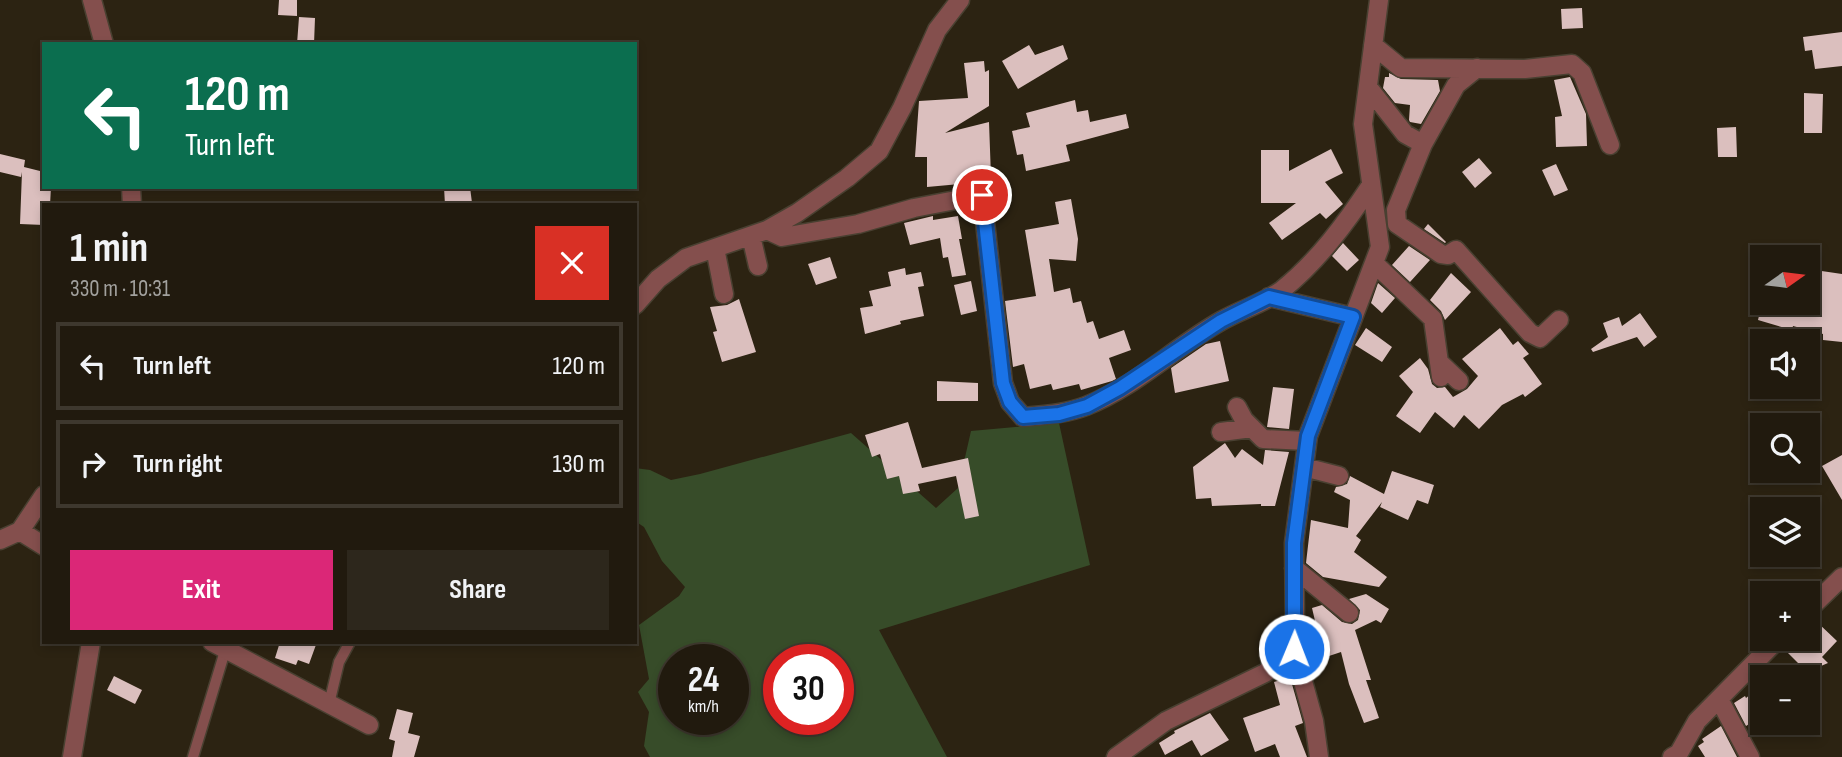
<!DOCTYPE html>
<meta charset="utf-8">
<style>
:root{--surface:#211a0e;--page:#2d271c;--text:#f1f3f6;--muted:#a2a19e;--line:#3e382e;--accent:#db2777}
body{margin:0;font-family:"Sofia Sans Condensed",sans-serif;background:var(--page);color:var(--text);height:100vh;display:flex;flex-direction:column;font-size:26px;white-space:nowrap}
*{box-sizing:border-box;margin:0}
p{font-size:23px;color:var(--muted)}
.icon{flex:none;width:38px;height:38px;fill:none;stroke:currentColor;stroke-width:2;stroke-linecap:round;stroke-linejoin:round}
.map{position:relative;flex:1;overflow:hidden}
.panel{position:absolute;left:42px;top:203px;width:595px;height:441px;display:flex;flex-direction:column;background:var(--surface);border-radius:0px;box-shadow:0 4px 10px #0003,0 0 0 2px var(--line)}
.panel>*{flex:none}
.hud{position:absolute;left:42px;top:42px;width:595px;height:147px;border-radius:0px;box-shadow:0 4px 10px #0003,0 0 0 2px var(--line);background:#0b6e4f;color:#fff;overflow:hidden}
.needle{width:46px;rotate:76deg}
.controls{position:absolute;left:1750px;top:245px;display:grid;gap:14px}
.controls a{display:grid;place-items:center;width:70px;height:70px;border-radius:0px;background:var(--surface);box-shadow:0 4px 10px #0003,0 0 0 2px var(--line);font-size:35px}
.speed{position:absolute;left:658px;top:644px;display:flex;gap:14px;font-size:35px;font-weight:700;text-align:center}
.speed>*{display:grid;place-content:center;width:91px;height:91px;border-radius:50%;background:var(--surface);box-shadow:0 4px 10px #0003,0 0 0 2px var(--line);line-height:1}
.speed small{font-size:18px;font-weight:400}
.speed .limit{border:10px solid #d22;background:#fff;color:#111}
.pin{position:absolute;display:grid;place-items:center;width:60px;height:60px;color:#fff;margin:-30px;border:4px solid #fff;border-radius:50%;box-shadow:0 2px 7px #0007}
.me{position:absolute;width:77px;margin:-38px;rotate:1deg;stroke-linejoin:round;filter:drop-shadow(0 0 5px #0008)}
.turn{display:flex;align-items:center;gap:24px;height:147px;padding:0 28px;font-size:32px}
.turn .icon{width:91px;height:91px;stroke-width:2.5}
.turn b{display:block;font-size:49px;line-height:60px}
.round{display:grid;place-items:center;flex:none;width:74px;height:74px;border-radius:0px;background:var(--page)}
.headline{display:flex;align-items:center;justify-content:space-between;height:119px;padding:0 28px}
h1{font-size:42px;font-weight:700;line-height:52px}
.primary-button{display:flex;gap:14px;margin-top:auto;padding:14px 28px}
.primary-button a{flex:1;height:80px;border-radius:0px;background:var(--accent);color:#fff;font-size:28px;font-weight:700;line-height:80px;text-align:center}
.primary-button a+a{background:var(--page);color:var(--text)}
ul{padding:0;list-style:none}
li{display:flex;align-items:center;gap:21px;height:88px;margin:0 14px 10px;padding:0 14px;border:4px solid var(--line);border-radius:0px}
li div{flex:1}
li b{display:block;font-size:26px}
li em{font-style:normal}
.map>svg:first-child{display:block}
.green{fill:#374c29;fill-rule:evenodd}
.building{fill:#dbbfbe}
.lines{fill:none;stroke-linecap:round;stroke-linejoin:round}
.service-casing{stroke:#494031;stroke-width:13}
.minor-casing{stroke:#494031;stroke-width:21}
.service{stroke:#844f4d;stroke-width:10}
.minor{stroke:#844f4d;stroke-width:18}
.route-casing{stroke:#114b97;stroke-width:18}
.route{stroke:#1a73e8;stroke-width:12}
</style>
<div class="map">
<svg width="1842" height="757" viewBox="0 0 1842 757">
<rect width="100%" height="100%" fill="#2c2312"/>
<path class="green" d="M1059,423L1090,565L879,630L947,757H650L644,746L649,712L638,692L649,679L639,625L679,596L685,587L662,561L644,527L635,521V468L650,470L671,480L700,474L851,433L936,508L958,488L971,431ZM674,660H733V719H674ZM779,660H838V719H779Z"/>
<path class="building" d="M279,0H297V16L278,15Z
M1582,8L1583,28L1562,29L1561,9Z
M299,17L315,18L314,44H297Z
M1842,32V66L1815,69L1812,50L1805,51L1803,37Z
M1029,45L1035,55L1063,45L1068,59L1018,89L1002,61Z
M984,61L985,72L989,70V106L945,133L989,122L991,177L959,179L960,184L927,187V157H915L919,101L968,98L964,63Z
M1389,73L1401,79L1438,80L1440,91L1421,124L1410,122L1409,120L1410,105L1395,103L1383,88L1385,77H1389Z
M1570,77L1586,114L1587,146L1556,147L1555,117L1562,116L1554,80Z
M1804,93L1823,94L1822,133H1804Z
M1075,100L1077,112L1088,110L1090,122L1126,114L1129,128L1066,145L1070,161L1026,171L1023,154L1017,155L1012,131L1030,127L1026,113Z
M1736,127L1737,157H1718L1717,128Z
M1331,149L1343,173L1325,182L1343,204L1326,219L1320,213L1282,240L1269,223L1296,203H1261V150H1289V171Z
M0,154L25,160L24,167L44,172V187H51L50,205H44V225L20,224L22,172L21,177L0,172Z
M1479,158L1492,173L1475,188L1462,172Z
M1556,164L1568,190L1554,196L1542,170Z
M444,187H470L472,203L445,205Z
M1071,199L1078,239L1076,261L1049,259L1054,292L1070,288L1073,303L1081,301L1087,323L1093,321L1099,339L1124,330L1131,350L1109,358L1116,379L1112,381L1081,390L1079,384L1053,390L1051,384L1030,389L1024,364L1013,367L1005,301L1036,296L1025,230L1059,224L1055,202Z
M933,216V220L958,216L962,239H959L966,275L952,277L948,257L943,258L940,238L910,245L904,223Z
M1428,224L1446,242L1445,243L1424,229Z
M1343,243L1359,260L1347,271L1332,256Z
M1409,246L1430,260L1410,282L1392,265Z
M830,257L837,278L816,285L808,264Z
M905,268L906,275L921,272L924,286L918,287L924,316L900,321L901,324L865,334L860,308L873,306L869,291L891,286L888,272Z
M1808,269L1842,274V342L1823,340V334L1793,326L1792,330L1758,320L1762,303H1777L1792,307L1793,303H1808Z
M1451,273L1471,292L1445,320L1441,311L1430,300Z
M971,281L977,311L961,315L954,285Z
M1378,283L1395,298L1382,313L1371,303Z
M739,299L756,352L722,362L713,332L717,331L710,307L727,305Z
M1640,313L1657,337L1644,347L1637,337L1593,352L1591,349L1608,337L1603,323L1619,317L1622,326Z
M1366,328L1392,347L1382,362L1355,345Z
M1500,328L1513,345L1518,341L1529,354L1523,358L1542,384L1525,397L1523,394L1502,405L1479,429L1464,415L1454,428L1435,412L1420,433L1396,416L1413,392L1399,376L1420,358L1428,369L1432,384L1437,388L1445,387L1453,397L1467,389L1478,376L1462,359Z
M1220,341L1229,381L1175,393L1171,368L1206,344Z
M937,381L978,383V401H937Z
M1273,387L1294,389L1289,429L1267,427Z
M908,422L922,468L968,458L979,516L965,519L956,476L918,484L920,491L903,494L899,476L887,479L880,454L872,457L865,435Z
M1225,443L1235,458L1242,449L1263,465L1265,450L1289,452L1275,506H1261V504L1212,506L1211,498L1196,499L1193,467Z
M1842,455V500L1822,466Z
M1392,471L1434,485L1428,504L1417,500L1408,520L1380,507L1382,502L1356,536L1361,540L1354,552L1387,577L1379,587L1323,577L1306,563L1311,520L1348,528L1350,500L1334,492L1336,487L1347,484L1350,476L1384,494Z
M1366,594L1389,609L1381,623L1376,620L1355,630L1371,680H1366L1379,718L1364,723L1349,684L1341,652L1320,659L1313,641L1319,638L1312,608L1322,605L1342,622L1352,624L1358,620L1360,610L1349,599Z
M1817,622L1837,641L1822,657L1828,663L1807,672L1788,653L1801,639H1808V632Z
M280,642H317L309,664L298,660L296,665L275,658Z
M114,676L142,690L135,704L107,690Z
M1290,677L1303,723L1295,726L1307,757H1280L1275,744L1255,752L1243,718L1280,705L1274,682Z
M1762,685V716L1746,726L1734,703L1745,696L1746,698Z
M397,709L413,713L408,733L420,736L414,757H392L395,741L389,739Z
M1210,713L1229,740L1201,756L1192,740L1165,755L1159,743L1175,733L1174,731Z
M1721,726L1737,757H1705L1698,746L1704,742L1702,739Z"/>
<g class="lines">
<g class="service-casing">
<path id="service" d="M329,704L339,662L350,642
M193,757L225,651"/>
</g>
<g class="minor-casing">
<path id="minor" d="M92,0L104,44
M1373,45L1401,68L1525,69L1572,64L1582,73L1610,145
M1368,87L1405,134L1423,144L1456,85L1477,68
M1423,144L1396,210L1397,224L1441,254L1448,255L1456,250L1530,333L1540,338L1559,320
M131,187L132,205
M767,230L782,237L858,224L914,208L982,195L1003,383L1010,402L1023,417C1044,415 1065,414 1086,406C1135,387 1175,347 1221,321C1240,310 1264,303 1282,290C1318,261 1346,223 1371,185
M751,236L758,266
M715,248L724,294
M1374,263L1433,319L1441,377
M1269,297L1353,317
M635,305L658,279L686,258L767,230L797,213L847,178L879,151L902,108L937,30L960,0
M1439,362L1459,381
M1237,407L1244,420L1263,439L1307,441
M1221,432L1252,428
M1304,467L1339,476
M20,531L44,546
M0,540L20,531L44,495
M1294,568L1349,613
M1808,610L1842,577
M1294,637V649L1314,721L1319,757
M212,642L369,725
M1719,699L1750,757
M72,757L91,642
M1116,757L1166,721L1265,673L1285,657L1295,623L1294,543L1308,436L1380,247L1363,124L1379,0
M1672,757L1679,753L1697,721L1778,639"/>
</g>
<use href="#service" class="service"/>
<use href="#minor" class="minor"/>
</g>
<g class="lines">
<g class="route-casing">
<path id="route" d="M982,195L1003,383L1010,402L1023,417L1059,414L1087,406L1120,388L1221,321L1269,297L1353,317L1308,436L1294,543V649"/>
</g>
<use href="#route" class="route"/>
</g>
</svg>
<div class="controls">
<a><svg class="needle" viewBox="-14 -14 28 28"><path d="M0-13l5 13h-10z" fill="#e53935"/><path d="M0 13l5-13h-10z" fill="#a2a19e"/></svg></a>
<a><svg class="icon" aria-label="sound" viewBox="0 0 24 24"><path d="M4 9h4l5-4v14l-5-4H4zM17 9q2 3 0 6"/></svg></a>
<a><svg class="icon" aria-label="search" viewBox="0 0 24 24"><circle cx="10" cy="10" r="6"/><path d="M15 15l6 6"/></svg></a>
<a><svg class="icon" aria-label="layers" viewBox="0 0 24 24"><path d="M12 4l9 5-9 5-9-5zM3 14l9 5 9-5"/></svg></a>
<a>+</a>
<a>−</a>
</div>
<div class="speed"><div>24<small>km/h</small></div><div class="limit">30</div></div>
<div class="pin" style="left:982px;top:195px;background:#d93025"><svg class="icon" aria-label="arrive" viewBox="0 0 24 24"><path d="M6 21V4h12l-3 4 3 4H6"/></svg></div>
<svg class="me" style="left:1294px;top:649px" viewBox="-20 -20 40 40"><circle r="17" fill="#1a73e8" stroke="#fff" stroke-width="3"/><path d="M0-11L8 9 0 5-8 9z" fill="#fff"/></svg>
<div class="hud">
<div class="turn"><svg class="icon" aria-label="left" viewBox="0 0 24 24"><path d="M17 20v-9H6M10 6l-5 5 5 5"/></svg><div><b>120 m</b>Turn left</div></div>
</div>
<section class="panel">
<div class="headline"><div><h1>1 min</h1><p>330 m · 10:31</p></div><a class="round" style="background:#d93025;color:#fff"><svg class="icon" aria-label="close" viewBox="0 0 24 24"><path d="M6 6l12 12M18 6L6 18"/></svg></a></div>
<ul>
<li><svg class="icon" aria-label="left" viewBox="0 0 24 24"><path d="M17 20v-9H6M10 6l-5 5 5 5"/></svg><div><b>Turn left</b></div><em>120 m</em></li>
<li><svg class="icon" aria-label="right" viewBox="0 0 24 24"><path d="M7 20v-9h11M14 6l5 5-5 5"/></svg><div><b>Turn right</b></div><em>130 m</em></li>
</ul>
<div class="primary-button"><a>Exit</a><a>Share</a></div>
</section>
</div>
